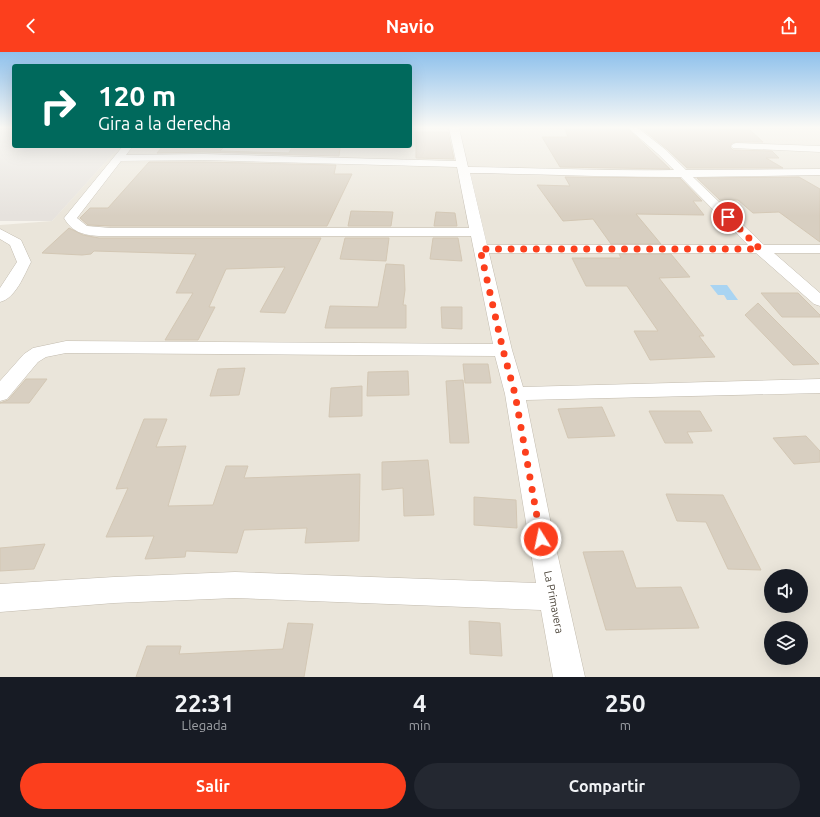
<!DOCTYPE html>
<html lang="es">
<style>
:root{--surface:#171b24;--page:#242831;--text:#f1f3f6;--muted:#9ea1a6;--accent:#fc3f1d}
body{margin:0;font-family:Ubuntu,sans-serif;background:var(--page);color:var(--text);height:100vh;display:flex;flex-direction:column;font-size:15px;white-space:nowrap}
*{box-sizing:border-box;margin:0}
p{font-size:13px;color:var(--muted)}
.icon{flex:none;width:22px;height:22px;fill:none;stroke:currentColor;stroke-width:2;stroke-linecap:round;stroke-linejoin:round}
.map{position:relative;height:625px;overflow:hidden}
.details{display:flex;flex-direction:column;background:var(--surface);flex:1}
.details>*{flex:none}
.hud{position:absolute;left:12px;top:12px;width:400px;height:84px;border-radius:4px;box-shadow:0 4px 16px #0002;background:#00695c;color:#fff;overflow:hidden}
.controls{position:absolute;left:764px;top:517px;display:grid;gap:8px}
.controls a{display:grid;place-items:center;width:44px;height:44px;border-radius:50%;background:var(--surface);box-shadow:0 4px 16px #0002;font-size:20px}
.pin{position:absolute;display:grid;place-items:center;width:34px;height:34px;color:#fff;margin:-17px;border:2px solid #fff;border-radius:50%;box-shadow:0 1px 4px #0007}
.me{position:absolute;width:44px;margin:-22px;rotate:350deg;stroke-linejoin:round;filter:drop-shadow(0 0 3px #0008)}
.turn{display:flex;align-items:center;gap:14px;height:84px;padding:0 20px;font-size:18px}
.turn .icon{width:52px;height:52px;stroke-width:2.5}
.turn b{display:block;font-size:28px;line-height:34px}
.eta{display:flex;justify-content:space-evenly;align-items:center;height:68px;text-align:center}
.eta b{font-size:24px;font-weight:600;line-height:28px}
.cta{display:flex;gap:8px;margin-top:auto;padding:8px 20px}
.cta a{flex:1;height:46px;border-radius:24px;background:var(--accent);color:#fff;font-size:16px;font-weight:600;line-height:46px;text-align:center}
.cta a+a{background:var(--page);color:var(--text)}
header{display:flex;justify-content:space-between;align-items:center;height:52px;padding:0 20px;background:var(--accent);color:#fff;font-size:18px;font-weight:600}
.map>svg:first-child{display:block}
.residential{fill:#eae5da;fill-rule:evenodd}
.industrial{fill:#e6e2dd}
.water{fill:#a9d4f2}
.building{fill:#d8cfc1;stroke:#d3c7b4}
.lines{fill:none;stroke-linecap:round;stroke-linejoin:round}
.street-casing{stroke:#c2bbae;stroke-width:1}
.street{fill:#fff;fill-rule:evenodd}
.route{stroke:#fc3f1d;stroke-width:7;stroke-dasharray:0 12.6}
.labels{text-anchor:middle;dominant-baseline:central;stroke-width:3;stroke-linejoin:round;paint-order:stroke}
.street-label{font-size:11px;fill:#4b4439;stroke:#fff}
</style>
<header><svg class="icon" aria-label="back" viewBox="0 0 24 24"><path d="M15 5l-7 7 7 7"/></svg>Navio<svg class="icon" aria-label="share" viewBox="0 0 24 24"><path d="M12 15V3M7 8l5-5 5 5M5 13v7h14v-7"/></svg></header>
<div class="map">
<svg width="820" height="625" viewBox="0 0 820 625">
<rect width="100%" height="100%" fill="#f6f3ec"/>
<path class="residential" d="M410,76H820V625H0V173L52,169L120,94H410ZM771,524H801V554H771ZM771,576H801V606H771Z"/>
<path class="industrial" d="M0,76H14V94H120L52,169H0Z"/>
<path class="water" d="M710,233H727L738,248H727L724,243H718Z"/>
<path class="building" d="M623,76H627L670,117L560,115L542,85H568L565,77Z
M641,76L750,78L763,90H736L732,91L730,95L733,98L772,99L779,106H766L783,116H687L667,97Z
M416,80H448L454,107L416,106Z
M163,94H225L220,99L289,101L291,97L340,96L339,104L203,100L157,101Z
M149,110H203L336,113L334,122H352L327,174H111L88,173L80,166L90,156H108Z
M565,125L680,126L702,149H693L704,163L636,162L661,192H611L593,167L563,169L537,133L570,134Z
M799,125L820,137V190L779,160L753,161L738,148H720L697,126Z
M351,159L393,160L391,174H348Z
M436,160L455,161L457,174H434Z
M69,176L83,183L99,186H321L285,261L260,260L285,215L226,217L209,255H215L198,288H165L193,241H176L196,202L94,199L91,202L82,203L42,201Z
M345,186H389L386,209L340,207Z
M433,186H458L462,209L430,207Z
M619,202H671L690,225L659,226L704,284H699L715,305L650,308L634,279H658L627,234H586L572,206H621Z
M386,212L404,213L405,238L403,253H406V276H325L330,254L378,255Z
M761,241H798L820,263V265H782Z
M758,251L819,312L793,313L745,263Z
M441,255H462V277L442,276Z
M463,312H488L491,331H465Z
M245,316L239,343L210,344L218,317Z
M408,319L409,343L367,344L368,320Z
M26,327H47L29,351H0L8,348Z
M463,328L469,391H450L446,329Z
M362,334V364L329,365L331,336Z
M602,355L615,384L568,386L558,357Z
M649,359H700L712,379L687,380L693,391H665Z
M144,367H167L156,395L186,394L168,454L213,453L226,414H248L244,426L360,422L359,489L305,491L307,476L244,478L237,501L186,499L185,505L145,507L154,484L106,485L128,436L116,437Z
M806,384L820,399V410L794,412L773,386Z
M428,408L434,463L404,464L403,436L382,438V410Z
M666,442L723,443L761,518L728,517L706,470L677,469Z
M474,445L516,448L517,476L474,473Z
M45,492L34,517L0,519V496Z
M623,499L636,536L681,535L699,576L606,578L583,500Z
M469,569L500,571L502,604L470,602Z
M288,571L313,572L304,625H136L147,594H181L179,602L283,597Z"/>
<g class="lines">
<g class="street-casing">
<path id="street" d="M449,76H459L468,115C537,116 605,119 674,118L658,102L628,76H638L666,98L686,118L820,117V123L693,125L764,193H820V201H774L820,241V254L814,252L756,201H489L512,298L523,335L820,327V341L526,348L554,487L585,625H553L541,558L235,546L114,551L0,560V532L114,525L235,520L536,531L505,342L495,304L66,301L46,305L38,310L7,347L0,349V329L24,302L33,296L66,289L493,292L471,184H99C83,183 72,180 64,166L123,94H133L126,103L203,102L456,109ZM203,108L457,115L469,176H111L87,174L77,166L121,109ZM470,121C540,122 610,125 681,125L748,193H487Z
M736,91L820,94V100L733,96L731,94L733,92Z
M0,177L21,188L31,210C24,223 16,246 0,250V236L17,210L10,193L0,187Z"/>
</g>
<use href="#street" class="street"/>
</g>
<linearGradient id="sky" x2="0" y2="1"><stop stop-color="#8fc1ec"/><stop offset="0.46" stop-color="#fbfaf6"/><stop offset="1" stop-color="#fbfaf6" stop-opacity="0"/></linearGradient>
<rect width="820" height="164" fill="url(#sky)"/>
<g class="lines">
<path class="route" d="M541,487L515,342L503,298L480,197H760L728,165"/>
</g>
<g class="labels">
<g class="street-label">
<text transform="translate(554 550) rotate(79)">La Primavera</text>
</g>
</g>
</svg>
<div class="controls">
<a><svg class="icon" aria-label="sound" viewBox="0 0 24 24"><path d="M4 9h4l5-4v14l-5-4H4zM17 9q2 3 0 6"/></svg></a>
<a><svg class="icon" aria-label="layers" viewBox="0 0 24 24"><path d="M12 4l9 5-9 5-9-5zM3 14l9 5 9-5"/></svg></a>
</div>
<div class="pin" style="left:728px;top:165px;background:#d93025"><svg class="icon" aria-label="arrive" viewBox="0 0 24 24"><path d="M6 21V4h12l-3 4 3 4H6"/></svg></div>
<svg class="me" style="left:541px;top:487px" viewBox="-20 -20 40 40"><circle r="17" fill="#fc3f1d" stroke="#fff" stroke-width="3"/><path d="M0-11L8 9 0 5-8 9z" fill="#fff"/></svg>
<div class="hud">
<div class="turn"><svg class="icon" aria-label="right" viewBox="0 0 24 24"><path d="M7 20v-9h11M14 6l5 5-5 5"/></svg><div><b>120 m</b>Gira a la derecha</div></div>
</div>
</div>
<section class="details">
<div class="eta">
<div><b>22:31</b><p>Llegada</p></div>
<div><b>4</b><p>min</p></div>
<div><b>250</b><p>m</p></div>
</div>
<div class="cta"><a>Salir</a><a>Compartir</a></div>
</section>
